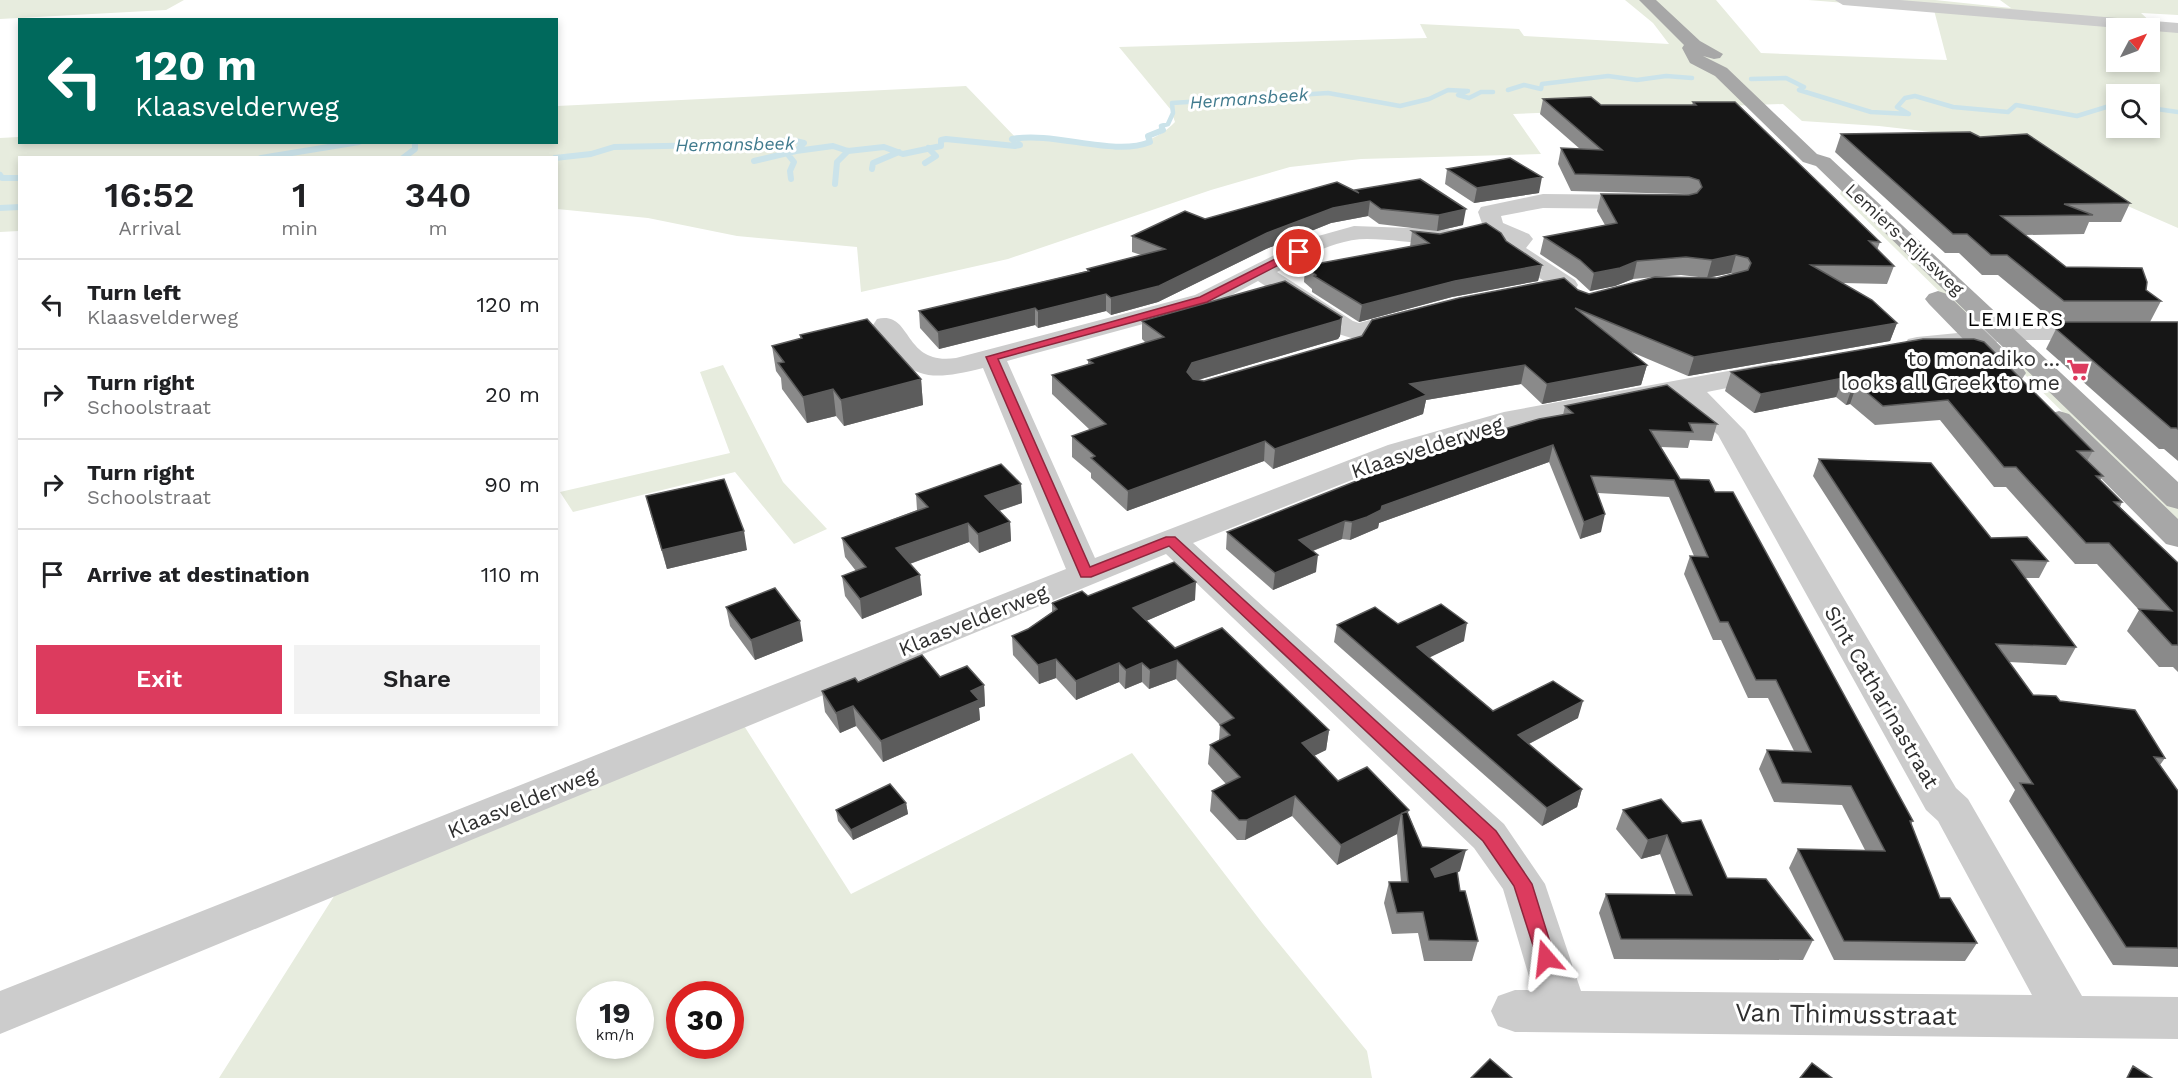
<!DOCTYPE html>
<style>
:root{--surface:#fff;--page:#f2f2f2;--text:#202124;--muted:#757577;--line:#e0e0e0;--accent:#dc3b5e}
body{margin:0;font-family:"Work Sans",sans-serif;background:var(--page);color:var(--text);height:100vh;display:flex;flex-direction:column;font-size:22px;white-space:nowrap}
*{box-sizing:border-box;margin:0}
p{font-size:20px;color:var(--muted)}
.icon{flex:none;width:33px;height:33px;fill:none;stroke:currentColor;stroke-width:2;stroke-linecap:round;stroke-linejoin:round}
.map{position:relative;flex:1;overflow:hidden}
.sheet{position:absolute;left:18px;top:156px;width:540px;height:570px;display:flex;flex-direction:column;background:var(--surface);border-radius:0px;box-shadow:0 3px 9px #0003}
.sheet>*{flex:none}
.banner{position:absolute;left:18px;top:18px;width:540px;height:126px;border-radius:0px;box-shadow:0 3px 9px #0003;background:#00695c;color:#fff;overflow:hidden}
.needle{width:39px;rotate:49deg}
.fabs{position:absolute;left:2106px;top:18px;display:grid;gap:12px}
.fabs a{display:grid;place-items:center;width:54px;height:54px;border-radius:0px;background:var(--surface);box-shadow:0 3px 9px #0003;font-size:30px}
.speed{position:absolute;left:576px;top:981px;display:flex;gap:12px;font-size:30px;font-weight:700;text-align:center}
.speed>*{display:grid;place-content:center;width:78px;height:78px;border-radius:50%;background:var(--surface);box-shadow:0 3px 9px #0003;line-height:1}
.speed small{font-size:15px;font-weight:400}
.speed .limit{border:9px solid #d22;background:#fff;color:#111}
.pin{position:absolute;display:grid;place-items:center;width:51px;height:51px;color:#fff;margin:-26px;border:3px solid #fff;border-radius:50%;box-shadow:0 2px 6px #0007}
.me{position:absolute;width:66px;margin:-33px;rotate:343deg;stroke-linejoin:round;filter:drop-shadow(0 0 4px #0008)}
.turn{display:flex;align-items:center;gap:21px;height:126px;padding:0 18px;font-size:27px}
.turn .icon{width:78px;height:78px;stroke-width:2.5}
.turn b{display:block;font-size:42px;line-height:51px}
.eta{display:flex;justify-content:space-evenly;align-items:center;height:102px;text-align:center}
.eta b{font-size:36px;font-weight:600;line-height:42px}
.cta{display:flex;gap:12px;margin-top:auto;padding:12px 18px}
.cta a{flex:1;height:69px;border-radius:0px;background:var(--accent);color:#fff;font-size:24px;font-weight:600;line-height:69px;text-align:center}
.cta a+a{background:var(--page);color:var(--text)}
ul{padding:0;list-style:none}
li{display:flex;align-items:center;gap:18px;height:90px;padding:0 18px;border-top:2px solid var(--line)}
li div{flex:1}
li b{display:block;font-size:22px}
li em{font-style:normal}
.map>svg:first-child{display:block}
.green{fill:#e7ecde;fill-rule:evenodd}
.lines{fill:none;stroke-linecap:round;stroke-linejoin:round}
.stream-far1{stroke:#cbe3ea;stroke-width:4.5}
.stream{stroke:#cbe3ea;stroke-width:6}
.minor{fill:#ccc;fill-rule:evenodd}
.major{fill:#a7a7a7;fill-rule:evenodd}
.wall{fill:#8a8a8a;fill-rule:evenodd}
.shaded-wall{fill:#5c5c5c}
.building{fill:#161616;stroke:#5c5c5c;stroke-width:1.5}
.route{fill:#dc3b5e;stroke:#8f263d;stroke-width:1.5}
.labels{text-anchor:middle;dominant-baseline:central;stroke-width:6;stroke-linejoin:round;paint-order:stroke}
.far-water-label{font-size:18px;font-style:italic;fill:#417b8e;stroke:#fff}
.far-street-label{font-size:18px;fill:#2f2f2f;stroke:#fff}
.far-quarter-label{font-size:20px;letter-spacing:1.5px;fill:#000;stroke:#fff}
.poi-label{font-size:21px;fill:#2f2f2f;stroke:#fff;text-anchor:end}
.street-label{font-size:21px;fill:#2f2f2f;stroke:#fff}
.near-street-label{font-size:26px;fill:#2f2f2f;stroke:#fff}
</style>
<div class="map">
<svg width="2178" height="1078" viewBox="0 0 2178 1078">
<rect width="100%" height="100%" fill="#fff"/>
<path class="green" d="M0,0H184L166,10L0,19Z
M1625,0H1716L1761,53L1947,60L1934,10L1808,0H1935L2011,8L2000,0H2178V15L2141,13L2154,25L2178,32V228L1967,136L1879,126L1802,121L1783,104L1513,114L1541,154L1361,159L1290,167L1211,190L1008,259L861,292L857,247L737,236L648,218L557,209L556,158H20L19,231L0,232V138L19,137L20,142H556L557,106L966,86L1017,139C1037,135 1057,141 1077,144C1111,150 1151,148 1175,122L1171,110L1119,47L1427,38L1420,24L1519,29L1524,36L1669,44L1653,23ZM2116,28H2150V62H2116ZM2116,94H2150V128H2116Z
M1841,191L1848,192L1978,321L1972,320L1955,307L1840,194Z
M723,365L783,482L827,529L794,544L735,472L573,512L560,492L730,453L700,372Z
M2018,368L2035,369L2178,509V526Z
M741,721L851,894L1132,753L1263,924L1367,1051L1372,1078H219L343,882ZM590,994H640V1046H590ZM680,994H730V1046H680Z"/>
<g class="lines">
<path class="stream-far1" d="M1751,79L1786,78L1804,87L1799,90L1871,112L1909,114L1897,107L1905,98L1915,96L1953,107L2008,112L2016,105L2077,116L2116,104
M1508,90L1524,85L1541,89L1542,84L1608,76L1637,80L1666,76L1692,78
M2150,108L2178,112
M1163,130L1161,126L1168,124L1173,113L1172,103L1328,93L1400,106L1429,99L1448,90L1468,91L1458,95L1469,98L1481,92H1493"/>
<path class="stream" d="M786,152L794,162L790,171L791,179
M261,158L359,142
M403,158L415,149V142
M555,158L591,154L614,147L765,144L791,140L804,143L796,151L833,146L848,151L884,147L903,154L941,146V140L946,139L1015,146L1020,145L1012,139C1055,131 1113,157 1150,142L1148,136L1163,130L1162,128
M754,161L796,151
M925,163L936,156L928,148
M872,169L873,163L899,152
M0,175L2,178H20
M835,184L837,162L848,151
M0,208L20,207"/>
<path class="minor" d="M1835,0H1900L2178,23V33L1843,5Z
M1543,194L1644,195L1652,197L1655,202L1652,207L1644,209L1543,208L1501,216L1503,223L1529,234L1533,239L1526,248L1575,280L1578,285L1575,290L1529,299L1520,296L1516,291L1520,286L1544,281L1504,254L1500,249L1506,241L1485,232L1478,212L1481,207Z
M1354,226L1464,230L1468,235L1464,240C1431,248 1401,239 1367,239C1335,239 1305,257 1277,272L1353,321L1359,323L1411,309L1420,312L1424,317L1420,322L1358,340L1335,333L1258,281L1213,305L1007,361L1095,558L1388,445L1504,412L1772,363L1782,365L1786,371L1782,377L1707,392L1745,431L1956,788L1968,799L2082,996L2178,997V1039L1515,1032L1498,1026L1491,1011L1498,996L1515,990H1533L1503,889L1474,848L1166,554L0,1034V991L1066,569L983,368C921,384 908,377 873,325L877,319C913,310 902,366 956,358L1195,295L1304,240ZM1678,397L1718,435L1926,810L1938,821L2032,995L1581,991L1545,884L1504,824L1193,543L1410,457L1508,429Z
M2005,324H2178V340H2005L1978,347L1917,353L1908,351L1904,345L1908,339L1917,337L1978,331Z"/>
<path class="major" d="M1639,0H1656L1700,41L1723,54L1720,58L1714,59L1703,56L1727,68L1817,154L1830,158L2178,482V509L2167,506L1816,166L1803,162L1715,76L1690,63L1682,48L1684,45Z
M1938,291L1947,294L2022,367L2026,373L2022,379L2012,381L2002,379L1929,304L1925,299L1929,294Z
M2059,411L2069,414L2178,519V547L2166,544L2049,426L2044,420L2049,414Z"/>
</g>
<path class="wall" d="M1543,99L1601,105H1692L1693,102L1880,242L1877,250L1894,266L1887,284L1843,283L1897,323L1890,341L1688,376L1629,351L1647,365L1641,385L1542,404L1521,384L1426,400L1423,414L1273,469L1264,461L1127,511L1091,478V473L1072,457V436L1090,430L1052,394V375L1088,365V360L1146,343L1142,339V321L1342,317L1340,336L1338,339L1198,380L1204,381L1578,290L1589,294L1655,277L1633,279L1615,286L1590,291L1576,278L1540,254L1544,237L1605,225L1597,211L1601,194L1689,195L1684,194L1571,191L1558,164L1561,148L1580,149L1540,114ZM1731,273L1734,274L1717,278L1657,277L1681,275L1707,278Z
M1841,134L1980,137L2130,203L2121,222H2089L2084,234L2025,235L2066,267L2146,290L2161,301L2150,322H2055L1998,275H1982L1959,253H1945L1835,152Z
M1447,169L1539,193L1474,203L1445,184Z
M1420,179L1463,225L1437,231L1379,224L1368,216L1331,223L1266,249L1158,302L1111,315L1106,311L1038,328L1035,325L939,349L920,328L919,311L1087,271V269L1141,255L1132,252V236L1205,219Z
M1412,231L1506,241L1542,265L1538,281L1452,297L1359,322L1312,292V289L1304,282L1305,266L1410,247Z
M2178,322V461L2164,449H2159L2046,349L2056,329Z
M800,335L921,379L923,405L844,426L836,416L807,423L782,389L781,378L776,371L772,346L800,339Z
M1923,339L2093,451L2087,461L2103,476L2100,480L2122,502L2120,507L2178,563V672L2173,667H2159L2127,631L2139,610L2097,564H2075L2006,487H1994L1940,420L1875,425L1850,404L1846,405L1836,397L1754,413L1725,391L1731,372Z
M1565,406L1717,424L1712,441L1690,440L1688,448L1661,447L1680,479L1715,492L1913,821L1911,824L1940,898L1977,943L1965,961L1834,960L1789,868L1798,849L1865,850L1842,805L1774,802L1759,769L1767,750L1794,751L1768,698H1748L1721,640H1713L1684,574L1690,556H1694L1669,497L1598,493L1601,532L1580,539L1549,462L1379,523L1378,528L1350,540L1342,539L1313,551L1316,572L1273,590L1226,549L1227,532L1563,415Z
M1819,459L1991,538L2048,561L2039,578H2025L2076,647L2066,665L2009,662L2033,695L2060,701L2165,758L2160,765L2178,791V967L2113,965L2009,801L2015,790L1813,476Z
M1021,484L1022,503L999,511L1010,522L1011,541L979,553L969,542L910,564L922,595L862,619L845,596L842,576L856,571L845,557L842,538L917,510L916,494Z
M646,496L747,550L667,569L651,515Z
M1088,596L1195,600L1146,621L1175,648L1329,730L1326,750L1314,756L1338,781L1409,810L1408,813L1422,847L1460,871L1457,873L1460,891L1478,941L1472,961H1424L1418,933L1392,934L1384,903L1389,882H1401L1397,834L1337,865L1292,816L1245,840H1237L1210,811L1212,791L1226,784L1208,764L1210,745L1219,740L1220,725L1176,679L1149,689L1142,682L1125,689L1119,682L1076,700L1056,678L1039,684L1013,655L1012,636L1028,629L1052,612V603Z
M726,607L803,641L755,660L730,626Z
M1398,624L1464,641L1429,657L1493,711L1578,718L1529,744L1582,789L1577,807L1542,826L1334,642L1337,625Z
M940,677L984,685L985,706L979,708L980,720L883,762L856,726L840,733L825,712L822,691L858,682Z
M1661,799L1727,878L1813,940L1803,960L1614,959L1599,913L1606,894L1676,895L1660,854L1641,859L1616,829L1623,810Z
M906,803L908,814L853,840L838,821L836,810Z"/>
<path class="shaded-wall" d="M1542,177L1539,193L1474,203L1477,188Z
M1370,201L1368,216L1331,223L1266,249L1158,302L1111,315V298L1267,233L1333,208Z
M1466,209L1463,225L1437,231L1439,215Z
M1736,255L1731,273L1707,278L1712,260Z
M1637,261L1633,279L1615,286L1590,291L1594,273Z
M1542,265L1538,281L1452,297L1359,322L1362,305L1455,281Z
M1106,294V311L1038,328V311Z
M1035,308V325L939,349L938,332Z
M1342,317L1340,336L1338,339L1191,382L1187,372L1192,363Z
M1897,323L1890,341L1688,376L1694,357Z
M1525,365L1521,384L1426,400L1423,414L1273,469L1275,449L1410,384Z
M1647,365L1641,385L1542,404L1547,384Z
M1843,378L1836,397L1754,413L1761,394Z
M921,379L923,405L844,426L841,400Z
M1857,384L1850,404L1846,405L1853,385Z
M833,389L836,416L807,423L803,397Z
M1265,441L1264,461L1127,511L1128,491Z
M1553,445L1549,462L1379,523L1378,528L1350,540L1352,522L1382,506Z
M1021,484L1022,503L986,515L985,496Z
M1605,514L1601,532L1580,539L1584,522Z
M1345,521L1342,539L1297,557L1299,540Z
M1010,522L1011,541L979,553L978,534Z
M968,523L969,542L898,568L896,548Z
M744,531L747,550L667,569L662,550Z
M1318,555L1316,572L1273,590L1275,573Z
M920,575L922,595L862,619L860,599Z
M1196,582L1195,600L1132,627L1133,608Z
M800,621L803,641L755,660L751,640Z
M1467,623L1464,641L1414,665L1417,647Z
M1056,659V678L1039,684L1038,665Z
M1177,660L1176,679L1149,689L1150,670Z
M1119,663V682L1076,700V681Z
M1142,663V682L1125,689L1126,670Z
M984,685L985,706L979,708L980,720L883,762L881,741L971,691Z
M1583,701L1578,718L1513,752L1518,735Z
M853,706L856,726L840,733L836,713Z
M1329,730L1326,750L1299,763L1302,743Z
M1582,789L1577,807L1542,826L1547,808Z
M1295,796L1292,816L1245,840L1247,820Z
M906,803L908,814L853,840L851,830Z
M1401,814L1397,834L1337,865L1341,845Z
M1667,835L1660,854L1641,859L1648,840Z
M1466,850L1460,871L1426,890L1431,869Z"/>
<path class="building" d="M1591,97L1601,105H1696L1693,102H1735L1880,242L1869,241L1894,266L1811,265L1872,300L1897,323L1694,357L1575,308L1647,365L1547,384L1525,365L1410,384L1427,395L1275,449L1265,441L1128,491L1091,458L1095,456L1072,436L1106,424L1052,375L1093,363L1088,360L1164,337L1142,321L1285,281L1342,317L1340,320L1192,363L1187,372L1193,379L1204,381L1362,336L1372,320L1459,298L1564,278L1578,290L1589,294L1655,277L1717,278L1748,270L1751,263L1748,258L1736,255L1712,260L1686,257L1637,261L1620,268L1594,273L1580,260L1544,237L1617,223L1601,194L1689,195L1697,193L1702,187L1699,180L1689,177L1575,174L1561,148L1602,150L1543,99Z
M1970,132L1980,137L2027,134L2130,203L2064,204L2093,215L2001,216L2066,267L2142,268L2147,282L2146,290L2161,301H2064L2007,255H1991L1967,234H1953L1841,134Z
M1510,158L1542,177L1477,188L1447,169Z
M1420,179L1466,209L1439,215L1381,209L1370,201L1333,208L1267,233L1159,286L1111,298L1106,294L1038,311L1035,308L938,332L919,311L1089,271L1087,269L1165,249L1132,236L1185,211L1205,219L1337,182L1359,193L1355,190Z
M1486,223L1501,233L1506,241L1542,265L1455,281L1362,305L1314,276L1316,275L1305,266L1429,243L1412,231L1440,234Z
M867,319L921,379L841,400L833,389L803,397L778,363L784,362L772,346L802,338L800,335Z
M2061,322H2178V429L2176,428H2171L2056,329Z
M1923,339H1974L1984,342L2093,451H2077L2103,476H2096L2122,502H2114L2178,563V645H2172L2139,609L2172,611L2109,543H2086L2016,467H2004L1948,400L1883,406L1857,384L1853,385L1843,378L1761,394L1731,372Z
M1667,385L1717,424L1689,423L1693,432L1650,430L1680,479L1709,480L1715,492H1733L1913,821H1910L1940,898H1950L1977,943L1844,941L1798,849L1885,851L1851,786L1782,783L1767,750L1811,752L1776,680H1756L1728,622H1720L1690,556L1708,557L1674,480L1591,476L1605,514L1584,522L1553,445L1382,506L1381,510L1367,517L1352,522L1345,521L1299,540L1318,555L1275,573L1227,532L1445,446L1539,419L1573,413L1565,406Z
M1819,459L1931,463L1991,538L2027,537L2048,561L2012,560L2076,647L1996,644L2033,695L2056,696L2060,701L2135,710L2165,758L2154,757L2178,791V948L2126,947L2020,783L2033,784Z
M1001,464L1021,484L985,496L1010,522L978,534L968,523L896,548L920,575L860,599L842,576L866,567L842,538L928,507L916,494Z
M724,479L744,531L662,550L646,496Z
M1174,562L1196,582L1133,608L1175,648L1222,628L1329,730L1302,743L1338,781L1367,767L1409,810L1341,845L1295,796L1247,820H1239L1212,791L1240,777L1210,745L1230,735L1220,725L1234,718L1177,660L1150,670L1142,663L1126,670L1119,663L1076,681L1056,659L1038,665L1012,636L1028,629L1057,609L1052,603L1082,591L1088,596Z
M775,588L800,621L751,640L726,607Z
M1441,604L1467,623L1417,647L1493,711L1553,681L1583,701L1518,735L1582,789L1547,808L1337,625L1375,607L1398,624Z
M922,655L940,677L967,666L984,685L971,691L979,700L881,741L853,706L836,713L822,691L855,678L858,682Z
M890,784L906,803L851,830L836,810Z
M1661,799L1682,823L1701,820L1727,878L1766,879L1813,940L1621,939L1606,894L1692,895L1667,835L1648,840L1623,810Z
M1407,812L1422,847L1466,850L1431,869L1435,877L1457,871L1460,891H1465L1478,941L1429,940L1423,912L1397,913L1389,882H1408L1402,813Z
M1490,1059L1512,1078H1471Z
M1812,1063L1832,1078H1800Z
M2133,1066L2152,1078H2127Z"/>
<path class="route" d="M1295,249L1304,252L1207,302L998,359L1090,567L1166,537H1175L1496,831L1532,884L1555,958L1553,964L1546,966L1539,964L1514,886L1483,841L1169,546L1091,577H1081L986,357L1200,297Z"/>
<defs>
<g id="supermarket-bare" transform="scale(1.8)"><path d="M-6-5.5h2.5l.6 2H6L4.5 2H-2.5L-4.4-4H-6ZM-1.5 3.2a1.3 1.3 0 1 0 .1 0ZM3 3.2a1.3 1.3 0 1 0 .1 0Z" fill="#dc3b5e" stroke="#fff" stroke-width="2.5" paint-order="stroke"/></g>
</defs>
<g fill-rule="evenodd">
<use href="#supermarket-bare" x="2078" y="370"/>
</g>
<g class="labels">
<g class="far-water-label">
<text transform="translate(1249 98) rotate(-4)">Hermansbeek</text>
<text transform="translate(735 144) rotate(-1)">Hermansbeek</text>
</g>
<g class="far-street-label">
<text transform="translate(1905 239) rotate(43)">Lemiers-Rijksweg</text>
</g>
<g class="far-quarter-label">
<text x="2016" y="319">LEMIERS</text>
</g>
<g class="poi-label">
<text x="2060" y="358">to monadiko ...<tspan x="2060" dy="24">looks all Greek to me</tspan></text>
</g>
<g class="street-label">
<text transform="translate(1427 447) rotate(-18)">Klaasvelderweg</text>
<text transform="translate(973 620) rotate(-22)">Klaasvelderweg</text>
<text transform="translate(1882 697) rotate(60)">Sint Catharinastraat</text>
<text transform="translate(522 802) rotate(-22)">Klaasvelderweg</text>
</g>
<g class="near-street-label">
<text transform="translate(1846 1014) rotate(1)">Van Thimusstraat</text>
</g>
</g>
</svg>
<div class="fabs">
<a><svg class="needle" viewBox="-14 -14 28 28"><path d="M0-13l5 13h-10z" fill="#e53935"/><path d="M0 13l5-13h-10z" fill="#757577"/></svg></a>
<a><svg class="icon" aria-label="search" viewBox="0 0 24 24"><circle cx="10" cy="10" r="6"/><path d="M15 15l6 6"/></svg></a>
</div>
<div class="speed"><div>19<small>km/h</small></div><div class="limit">30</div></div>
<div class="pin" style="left:1299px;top:252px;background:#d93025"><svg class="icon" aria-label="arrive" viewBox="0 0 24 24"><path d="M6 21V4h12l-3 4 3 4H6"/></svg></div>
<svg class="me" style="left:1546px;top:958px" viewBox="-20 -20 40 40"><path d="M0-17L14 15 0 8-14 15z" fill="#dc3b5e" stroke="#fff" stroke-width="4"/></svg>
<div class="banner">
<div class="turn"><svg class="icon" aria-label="left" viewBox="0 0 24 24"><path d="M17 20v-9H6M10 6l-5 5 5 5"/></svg><div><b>120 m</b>Klaasvelderweg</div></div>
</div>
<section class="sheet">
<div class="eta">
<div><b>16:52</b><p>Arrival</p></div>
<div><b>1</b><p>min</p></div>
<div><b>340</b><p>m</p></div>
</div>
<ul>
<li><svg class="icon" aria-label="left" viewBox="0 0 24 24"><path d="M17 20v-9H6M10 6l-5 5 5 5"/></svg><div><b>Turn left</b><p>Klaasvelderweg</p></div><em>120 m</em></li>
<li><svg class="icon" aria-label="right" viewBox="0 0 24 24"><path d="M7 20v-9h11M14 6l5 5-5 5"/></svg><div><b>Turn right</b><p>Schoolstraat</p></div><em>20 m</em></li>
<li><svg class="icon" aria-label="right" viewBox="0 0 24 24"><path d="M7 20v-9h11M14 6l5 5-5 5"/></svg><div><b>Turn right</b><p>Schoolstraat</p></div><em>90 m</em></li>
<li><svg class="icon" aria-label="arrive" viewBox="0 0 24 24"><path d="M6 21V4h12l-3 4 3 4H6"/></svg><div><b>Arrive at destination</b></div><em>110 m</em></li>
</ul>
<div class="cta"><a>Exit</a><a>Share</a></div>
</section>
</div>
